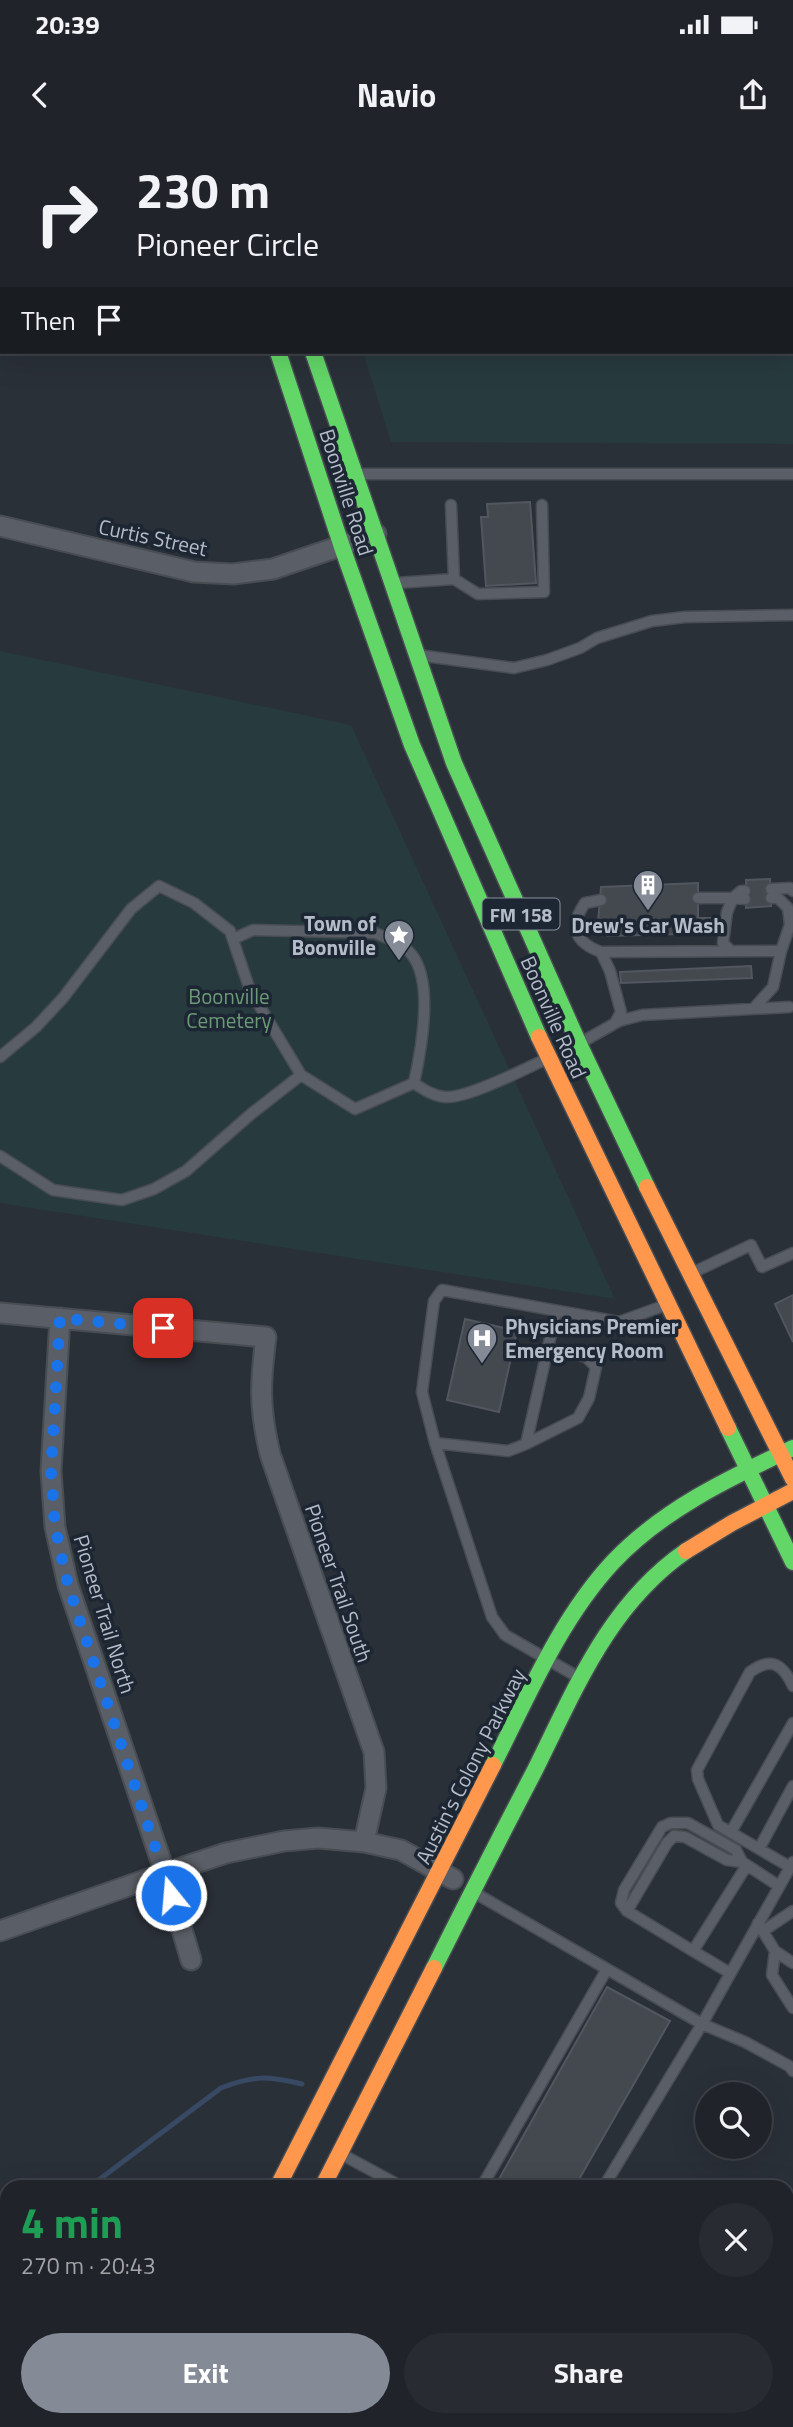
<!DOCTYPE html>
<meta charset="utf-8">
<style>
:root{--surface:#20242a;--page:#282c32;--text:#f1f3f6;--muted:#a2a4a8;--line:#3d4147;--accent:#848b96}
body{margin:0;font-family:"Titillium Web",sans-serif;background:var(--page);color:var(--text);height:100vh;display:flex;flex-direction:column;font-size:26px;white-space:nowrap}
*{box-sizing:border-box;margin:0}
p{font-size:23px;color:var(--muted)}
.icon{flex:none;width:38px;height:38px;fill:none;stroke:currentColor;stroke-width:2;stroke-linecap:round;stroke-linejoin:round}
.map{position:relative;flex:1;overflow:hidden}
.details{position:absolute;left:0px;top:2040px;width:794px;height:247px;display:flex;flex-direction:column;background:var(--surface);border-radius:21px 21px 0 0;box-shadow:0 7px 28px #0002,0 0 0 2px var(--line)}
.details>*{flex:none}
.banner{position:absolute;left:0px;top:0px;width:794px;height:214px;box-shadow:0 7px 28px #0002,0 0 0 2px var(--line);background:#20242a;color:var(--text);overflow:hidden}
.buttons{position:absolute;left:695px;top:1942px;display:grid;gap:14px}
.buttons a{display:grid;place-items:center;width:77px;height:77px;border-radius:50%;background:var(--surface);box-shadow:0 7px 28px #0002,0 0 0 2px var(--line);font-size:35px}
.pin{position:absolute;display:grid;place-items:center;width:60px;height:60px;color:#fff;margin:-30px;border-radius:14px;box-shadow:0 4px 10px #0006}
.me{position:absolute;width:77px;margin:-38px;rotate:343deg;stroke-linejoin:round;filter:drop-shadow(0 0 5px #0008)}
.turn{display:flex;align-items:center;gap:24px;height:147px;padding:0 21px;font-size:32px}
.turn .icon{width:91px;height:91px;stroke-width:2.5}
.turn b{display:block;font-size:49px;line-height:60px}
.then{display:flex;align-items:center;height:66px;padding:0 21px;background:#0003;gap:14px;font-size:26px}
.round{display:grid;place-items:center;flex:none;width:74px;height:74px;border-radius:37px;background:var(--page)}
.overview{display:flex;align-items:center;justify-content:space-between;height:119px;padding:0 21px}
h1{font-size:42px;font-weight:700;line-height:52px;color:#1e9e55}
.button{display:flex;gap:14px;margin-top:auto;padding:14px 21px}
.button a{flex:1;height:80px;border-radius:42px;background:var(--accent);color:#fff;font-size:28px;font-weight:700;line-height:80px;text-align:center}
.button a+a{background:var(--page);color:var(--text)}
.status{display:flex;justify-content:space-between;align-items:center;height:49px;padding:0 35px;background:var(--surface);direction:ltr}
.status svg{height:19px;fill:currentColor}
header{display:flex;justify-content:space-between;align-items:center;height:91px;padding:0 21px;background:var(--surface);font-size:32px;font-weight:700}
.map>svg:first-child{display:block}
.green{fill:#273a3e}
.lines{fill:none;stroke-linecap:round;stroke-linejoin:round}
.stream{stroke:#384963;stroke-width:5}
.building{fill:#444950;stroke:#52575f;stroke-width:2}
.lane-casing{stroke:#484c53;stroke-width:13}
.street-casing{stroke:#484c53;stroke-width:23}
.fast-casing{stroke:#484c53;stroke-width:19}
.slow-casing{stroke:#484c53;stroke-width:19}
.jam-casing{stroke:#484c53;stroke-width:19}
.lane{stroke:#5a5e66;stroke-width:10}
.street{stroke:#5a5e66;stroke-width:19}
.fast{stroke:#63d668;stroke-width:16}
.slow{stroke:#ff974d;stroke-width:16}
.jam{stroke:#b3261e;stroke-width:16}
.route{stroke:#1a73e8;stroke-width:12;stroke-dasharray:0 21.6}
.labels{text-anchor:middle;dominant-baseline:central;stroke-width:7;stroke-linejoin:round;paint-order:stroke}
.shield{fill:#1d2633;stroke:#878f9c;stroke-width:2}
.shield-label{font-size:19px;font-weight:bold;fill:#b4bcc9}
.street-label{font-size:21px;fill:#b4bcc9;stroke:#1d2633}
.poi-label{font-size:21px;font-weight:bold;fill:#b4bcc9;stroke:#1d2633;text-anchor:end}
.park-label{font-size:21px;fill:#6b9a76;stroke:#1d2633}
</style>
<div class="status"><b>20:39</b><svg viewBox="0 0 49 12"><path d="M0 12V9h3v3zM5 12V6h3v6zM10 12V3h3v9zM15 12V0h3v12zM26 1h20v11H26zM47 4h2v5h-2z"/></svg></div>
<header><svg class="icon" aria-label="back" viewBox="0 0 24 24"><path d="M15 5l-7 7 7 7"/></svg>Navio<svg class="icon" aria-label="share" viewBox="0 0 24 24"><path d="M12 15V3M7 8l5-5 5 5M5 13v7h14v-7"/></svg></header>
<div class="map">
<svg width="793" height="2287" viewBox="0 0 793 2287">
<rect width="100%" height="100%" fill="#2a3038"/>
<path class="green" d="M793,68V304L391,302L363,212H793Z
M0,511L351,585L615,1159L0,1063Z"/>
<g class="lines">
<path class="stream" d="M88,2048L221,1948C254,1935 267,1936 302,1944"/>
</g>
<path class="building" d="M541,0H586L541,2Z
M643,0H690L642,2Z
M530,362L536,443L486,446L481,377H488L487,364Z
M770,739L771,766L746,768V740Z
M698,743V778H718V793L607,796L608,782H598L601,747Z
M751,826L752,838L621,843L620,832Z
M793,1155V1202L775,1164Z
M465,1179L517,1191L499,1272L447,1260Z
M607,1847L670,1881L574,2048H494Z
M428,2280H608L612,2287H432Z"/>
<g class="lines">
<g class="lane-casing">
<path id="lane" d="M603,2V0
M360,334H793
M454,439L478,454L544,452L542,365
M397,443L454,439L451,365
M425,516L514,528L547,520L580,508L597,498L652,481L685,477L793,475
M771,749L790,748L793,751
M698,758H733L741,751H745
M601,760L585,763C569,786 574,802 601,812L781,811
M233,799L253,790L375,793C387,798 404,804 412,815C434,843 421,911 414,943
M729,809L723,803L727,772L733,758L745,759
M601,812L610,831L621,872L615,883
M753,869L773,847L781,811L790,785L788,768L778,758H771
M582,902L619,881L642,875L789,867
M0,917L36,887L63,858L131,769L159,746L194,763L230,791L250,850L301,935L355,969L414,943
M414,943C423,949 433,956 445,957C466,959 523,930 544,920
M0,1016L53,1050L122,1060L154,1049L186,1031L251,974L301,935
M694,1132L751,1105L762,1127L793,1113
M435,1303L508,1311L526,1304L556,1172
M526,1304L578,1278L589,1258L596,1227L586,1217L548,1209
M578,1537L505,1495L492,1477L435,1303L422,1252L434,1161L442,1150L619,1182L663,1166
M731,1692L793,1583
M759,1709L793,1646
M790,1727L718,1685L698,1639L697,1630L750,1532C772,1516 783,1525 793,1546
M475,1753L607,1829L481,2048
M627,1771L667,1703L674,1696L685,1697L727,1720L742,1722L779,1746
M758,1783L775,1811L772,1835L793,1868
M763,1791L793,1771
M693,1811L627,1771L621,1763L624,1750L662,1687L671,1683H688L736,1710L742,1722
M775,1811L793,1823
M607,1829L702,1884L745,1902L789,1926L793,1931
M730,1833L693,1811L747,1725
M343,2015L404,2048
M603,2048L702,1884L793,1722
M645,2280L649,2287
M348,2287L352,2280"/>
</g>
<g class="street-casing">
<path id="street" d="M0,386L194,432L233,434L273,429L376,394
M0,1173L266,1197C260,1244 259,1267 270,1314L374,1612L376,1648L364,1702
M60,1178L51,1331L55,1387L68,1445L165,1733L191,1820
M0,1791L165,1733L226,1713L284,1701L318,1698L364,1702L401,1710L453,1739
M6,2287L30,2283L46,2287"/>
</g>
<g class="fast-casing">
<path id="fast" d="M278,212L342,407L412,605L539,897
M313,212L454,623L579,904L647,1047
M728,1288L793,1422
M493,1625C528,1556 560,1479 613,1422C662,1370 729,1338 793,1308
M434,1828C467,1762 500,1697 534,1632C575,1550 608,1465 686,1411
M157,2287L160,2280"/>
</g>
<g class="slow-casing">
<path id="slow" d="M209,0L210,2
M539,897L728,1288
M647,1047L793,1339
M686,1411L732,1383L793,1351
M277,2048L493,1625
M322,2048L434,1828
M199,2287L202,2280"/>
</g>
<g class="jam-casing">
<path id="jam" d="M246,0V2"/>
</g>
<use href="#lane" class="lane"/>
<use href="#street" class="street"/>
<use href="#fast" class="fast"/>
<use href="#slow" class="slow"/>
<use href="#jam" class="jam"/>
</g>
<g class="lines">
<path class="route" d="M163,1188L60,1178L51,1331L55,1387L68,1445L171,1755"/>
</g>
<defs>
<g id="building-pin" transform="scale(1.575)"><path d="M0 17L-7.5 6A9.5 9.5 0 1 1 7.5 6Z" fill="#848b96" stroke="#1d2633"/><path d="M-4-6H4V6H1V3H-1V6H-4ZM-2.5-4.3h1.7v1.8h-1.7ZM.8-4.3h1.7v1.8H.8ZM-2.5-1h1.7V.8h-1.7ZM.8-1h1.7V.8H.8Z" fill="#fff"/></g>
<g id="sight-pin" transform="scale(1.575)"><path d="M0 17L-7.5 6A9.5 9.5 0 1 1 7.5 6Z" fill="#848b96" stroke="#1d2633"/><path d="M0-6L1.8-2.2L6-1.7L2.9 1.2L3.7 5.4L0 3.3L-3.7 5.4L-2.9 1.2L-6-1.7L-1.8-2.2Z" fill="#fff"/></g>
<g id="hospital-pin" transform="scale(1.575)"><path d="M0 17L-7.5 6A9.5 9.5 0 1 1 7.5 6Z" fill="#848b96" stroke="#1d2633"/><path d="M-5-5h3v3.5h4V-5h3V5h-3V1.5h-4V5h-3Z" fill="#fff"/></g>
</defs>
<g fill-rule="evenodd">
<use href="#building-pin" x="648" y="745"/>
<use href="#sight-pin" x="399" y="795"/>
<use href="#hospital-pin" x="482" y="1198"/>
</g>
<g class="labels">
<rect class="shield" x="482.5" y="758.5" width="77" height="31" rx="5"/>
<g class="shield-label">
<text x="521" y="774">FM 158</text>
</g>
<g class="street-label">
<text transform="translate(347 352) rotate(72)">Boonville Road</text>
<text transform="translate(153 397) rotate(12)">Curtis Street</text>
<text transform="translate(554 877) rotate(66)">Boonville Road</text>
<text transform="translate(339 1443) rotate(71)">Pioneer Trail South</text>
<text transform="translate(105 1474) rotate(73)">Pioneer Trail North</text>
<text transform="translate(470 1626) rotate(-63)">Austin's Colony Parkway</text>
</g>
<g class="poi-label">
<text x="376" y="783">Town of<tspan x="376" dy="24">Boonville</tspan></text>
<text x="648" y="785" text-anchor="middle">Drew's Car Wash</text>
<text x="505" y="1186" text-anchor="start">Physicians Premier<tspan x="505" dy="24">Emergency Room</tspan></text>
</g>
<g class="park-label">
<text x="229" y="856">Boonville<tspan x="229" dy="24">Cemetery</tspan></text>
</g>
</g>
</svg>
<div class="buttons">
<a><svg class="icon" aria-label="search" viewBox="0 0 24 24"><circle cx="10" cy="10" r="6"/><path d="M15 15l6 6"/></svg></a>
</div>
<div class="pin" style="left:163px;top:1188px;background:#d93025"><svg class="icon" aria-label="arrive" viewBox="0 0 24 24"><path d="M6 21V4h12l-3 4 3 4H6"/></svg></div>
<svg class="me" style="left:171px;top:1755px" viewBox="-20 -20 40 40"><circle r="17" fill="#1a73e8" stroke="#fff" stroke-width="3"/><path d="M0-11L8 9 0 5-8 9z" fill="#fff"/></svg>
<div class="banner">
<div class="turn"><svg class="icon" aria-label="right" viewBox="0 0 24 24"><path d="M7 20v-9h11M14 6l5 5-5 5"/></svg><div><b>230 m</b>Pioneer Circle</div></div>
<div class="then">Then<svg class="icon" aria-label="arrive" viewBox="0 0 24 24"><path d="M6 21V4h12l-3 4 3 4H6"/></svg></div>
</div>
<section class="details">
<div class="overview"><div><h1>4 min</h1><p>270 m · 20:43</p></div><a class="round"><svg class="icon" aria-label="close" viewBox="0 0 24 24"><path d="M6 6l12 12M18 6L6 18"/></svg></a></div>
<div class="button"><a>Exit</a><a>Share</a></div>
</section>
</div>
